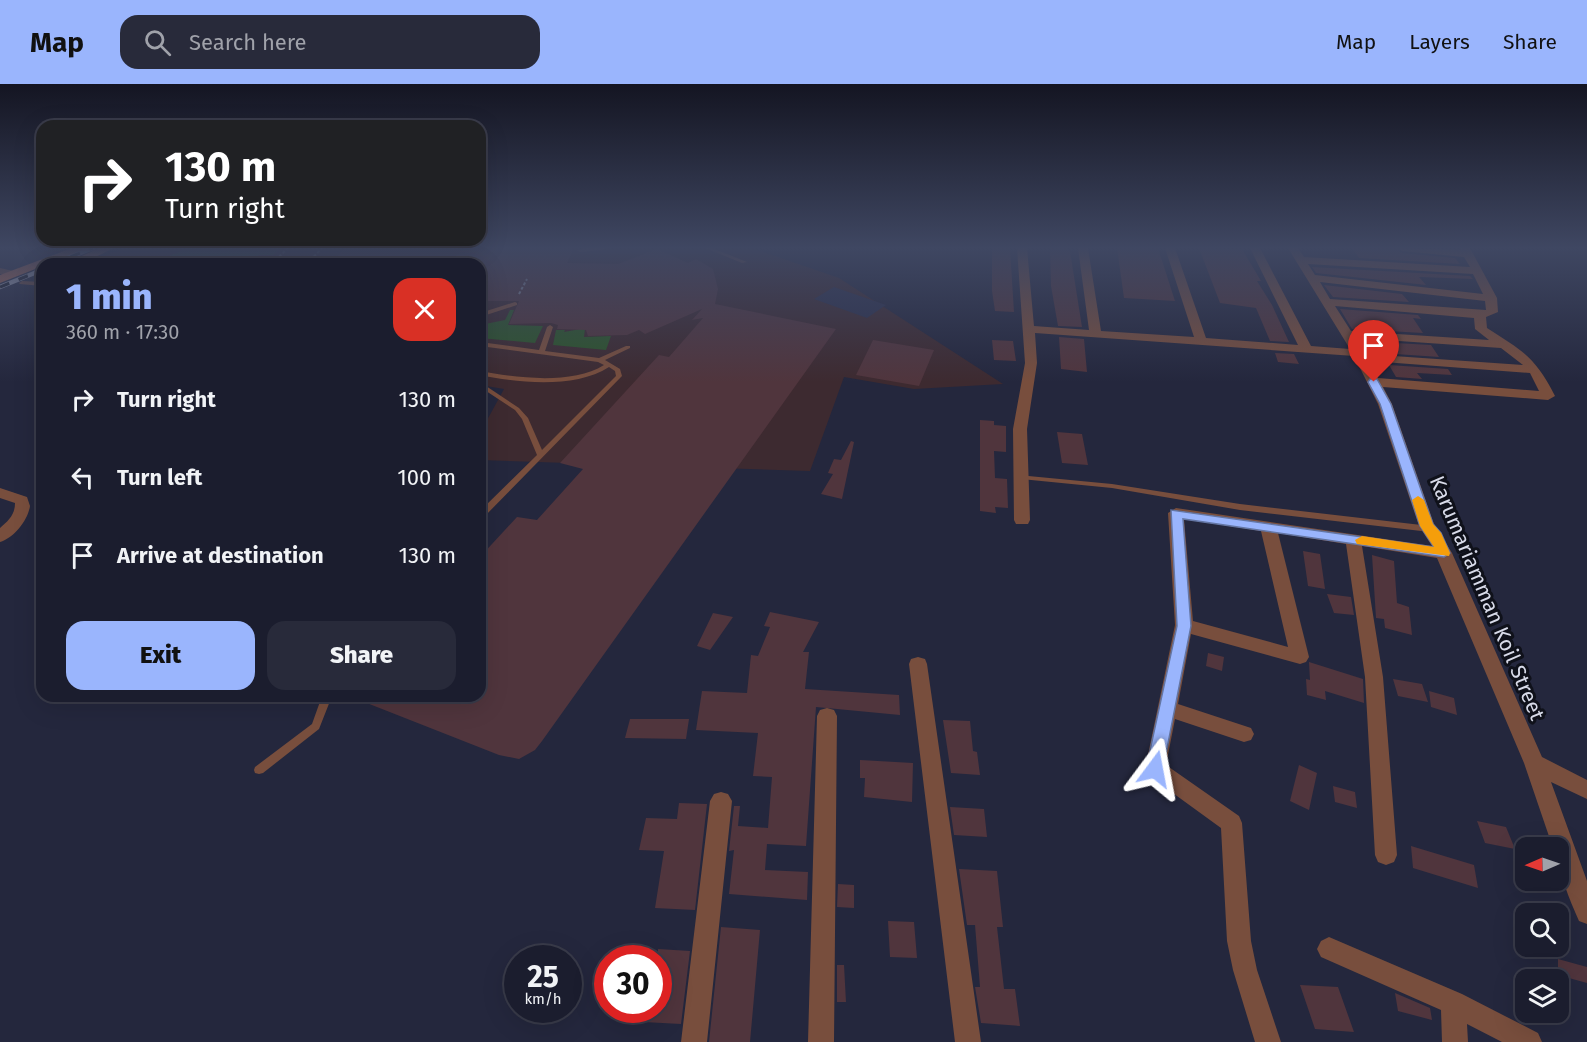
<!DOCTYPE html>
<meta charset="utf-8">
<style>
:root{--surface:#1b1d2e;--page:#282a3a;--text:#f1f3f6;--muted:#a0a2aa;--line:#393b4a;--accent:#9ab5fd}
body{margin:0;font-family:"Fira Sans",sans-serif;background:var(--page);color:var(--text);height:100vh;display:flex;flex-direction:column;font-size:22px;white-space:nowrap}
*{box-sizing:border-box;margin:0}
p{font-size:20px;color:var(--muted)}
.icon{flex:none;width:33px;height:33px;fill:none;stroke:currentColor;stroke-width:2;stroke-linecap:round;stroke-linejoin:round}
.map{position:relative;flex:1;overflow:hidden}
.panel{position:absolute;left:36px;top:174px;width:450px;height:444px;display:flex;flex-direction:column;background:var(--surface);border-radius:18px;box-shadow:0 6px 24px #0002,0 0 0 2px var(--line)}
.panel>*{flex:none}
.banner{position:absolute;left:36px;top:36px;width:450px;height:126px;border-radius:18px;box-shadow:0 6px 24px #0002,0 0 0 2px var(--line);background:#202124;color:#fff;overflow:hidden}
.needle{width:39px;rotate:268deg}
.controls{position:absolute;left:1515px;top:753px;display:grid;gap:12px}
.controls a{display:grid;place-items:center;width:54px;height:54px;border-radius:12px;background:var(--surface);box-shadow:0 6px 24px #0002,0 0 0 2px var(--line);font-size:30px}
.speed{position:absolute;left:504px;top:861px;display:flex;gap:12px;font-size:30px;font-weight:700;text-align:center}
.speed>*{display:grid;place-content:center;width:78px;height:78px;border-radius:50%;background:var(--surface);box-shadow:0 6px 24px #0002,0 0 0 2px var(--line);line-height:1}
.speed small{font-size:15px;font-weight:400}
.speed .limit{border:9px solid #d22;background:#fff;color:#111}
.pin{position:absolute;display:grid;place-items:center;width:51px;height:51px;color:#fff;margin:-62px -26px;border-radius:50% 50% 50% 0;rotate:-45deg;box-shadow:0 0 6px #0007}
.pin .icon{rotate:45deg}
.me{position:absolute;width:66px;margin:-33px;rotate:13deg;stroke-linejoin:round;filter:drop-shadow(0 0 4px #0008)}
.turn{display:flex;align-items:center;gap:21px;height:126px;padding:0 30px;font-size:27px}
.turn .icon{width:78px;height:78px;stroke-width:2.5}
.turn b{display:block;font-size:42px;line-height:51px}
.round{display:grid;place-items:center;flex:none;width:63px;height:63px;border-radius:18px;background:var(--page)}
.summary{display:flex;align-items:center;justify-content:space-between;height:102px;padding:0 30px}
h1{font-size:36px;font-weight:800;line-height:45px;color:var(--accent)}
.primary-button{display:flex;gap:12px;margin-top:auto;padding:12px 30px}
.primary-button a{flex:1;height:69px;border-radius:18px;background:var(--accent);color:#111;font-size:24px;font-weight:800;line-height:69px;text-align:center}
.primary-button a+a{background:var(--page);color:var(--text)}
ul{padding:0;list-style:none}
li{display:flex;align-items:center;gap:18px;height:78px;padding:0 30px}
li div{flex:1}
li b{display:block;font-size:22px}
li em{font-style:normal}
header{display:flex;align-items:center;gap:36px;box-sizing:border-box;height:84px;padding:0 30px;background:var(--accent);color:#111}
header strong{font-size:28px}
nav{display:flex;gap:33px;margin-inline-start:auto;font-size:21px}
.search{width:420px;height:54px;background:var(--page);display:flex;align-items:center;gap:15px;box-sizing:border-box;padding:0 21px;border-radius:18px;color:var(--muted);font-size:22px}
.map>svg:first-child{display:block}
.commercial{fill:#3d2a30}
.built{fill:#2b2f4b}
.green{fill:#2d542a}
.building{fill:#50353d}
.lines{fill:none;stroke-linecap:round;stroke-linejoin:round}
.path{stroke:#878a9b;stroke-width:2;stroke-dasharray:3 2;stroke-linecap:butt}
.lane{fill:#784e3d;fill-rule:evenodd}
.street{fill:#784e3d;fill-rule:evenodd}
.primary{fill:#c56f4d;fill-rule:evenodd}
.rail-casing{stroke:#b1b4c4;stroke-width:4.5}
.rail{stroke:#0f111a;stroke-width:3;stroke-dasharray:10;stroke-linecap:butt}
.route{fill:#9ab5fd;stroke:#6476a4;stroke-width:1.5}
.slow{fill:#f59e0b}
.labels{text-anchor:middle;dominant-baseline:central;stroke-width:6;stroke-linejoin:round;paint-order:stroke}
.street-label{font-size:21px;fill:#d8dbe9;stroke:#0f111a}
</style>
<header>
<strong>Map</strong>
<div class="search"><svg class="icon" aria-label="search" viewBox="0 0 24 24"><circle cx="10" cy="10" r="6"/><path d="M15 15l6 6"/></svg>Search here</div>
<nav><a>Map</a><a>Layers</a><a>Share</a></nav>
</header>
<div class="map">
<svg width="1587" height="958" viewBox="0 0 1587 958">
<rect width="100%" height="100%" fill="#24273d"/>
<path class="commercial" d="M124,164H752L839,194L1003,300L914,305L844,293L810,387L480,376V349L504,305L480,301V180H84Z"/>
<path class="built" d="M834,203L886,221L867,234L814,215Z"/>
<path class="green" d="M188,164H280L273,171H259L252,177L257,178L255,180H171L160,176Z
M510,226H514L508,241L543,242L535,259L480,254V241L505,236Z
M580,245H585L584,253L611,252L606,266L553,261L556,246H565L564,248Z"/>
<path class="building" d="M345,164H574L567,179L618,180L657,165L688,179L696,175L713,185L718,205L715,220L836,245L542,657L535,666L519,675L499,671L349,612H480V473L517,433L537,436L583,385L560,379L659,271L669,273L703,234L692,236L702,225L645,250L639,246L627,251L588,252L586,246L557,245L558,241L551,239L509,240L519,217H480V180H330Z
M992,164H1010L1014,228L995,227L992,207Z
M1050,164H1066L1070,167L1082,243L1058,242L1051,202Z
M1117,164H1158L1175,217L1124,214Z
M1199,164L1242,165L1261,197H1257L1272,221L1289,258L1270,257L1256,224L1220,219Z
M1352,164H1395L1402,169L1455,174L1460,180L1359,174Z
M1312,183L1470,192L1473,195L1419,193L1426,201L1316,189Z
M1324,201L1402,210L1409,218L1333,213Z
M1340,225L1418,231L1421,235L1413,234L1423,249L1352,245Z
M1059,253L1084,255L1087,288L1061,285Z
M873,256L934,266L919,302L856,291Z
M992,256L1013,257L1016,277L994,276Z
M1359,257L1431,261L1439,273L1366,268Z
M1275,269L1294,270L1299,280L1278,278Z
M1389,281L1448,285L1452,291L1417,289L1422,295L1396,293Z
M980,336L994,337V341L1006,342V368L994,367L995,394L1007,395L1008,424L995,423L996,429L980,427Z
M1057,348L1082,350L1088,381L1062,379Z
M851,357L854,358L842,415L821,410L833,390L828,389L834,375L841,376Z
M1303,467L1320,470L1325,505L1308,502Z
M1372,471L1394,477L1397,519L1409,523L1412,551L1385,544L1384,535L1376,534Z
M1327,510L1351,513L1354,531L1334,529Z
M770,528L819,538L803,568H809L805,605L899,611L900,631L816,623L806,762L767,760L765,786L808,788L807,816L729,810L734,766L729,767L734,722H740L738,742L768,744L772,693L753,692L758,649L696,646L702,607L747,609L751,571L758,572L770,543L764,542Z
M713,529L733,533L710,566L697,562Z
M1208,569L1224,573L1222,587L1206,582Z
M1309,578L1363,595L1364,619L1325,607L1326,616L1307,611L1306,595L1310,596Z
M1393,595L1422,600L1428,618L1398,612Z
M1429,607L1454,614L1457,631L1431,623Z
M630,635H689L686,655L625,654Z
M943,636L970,637L973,667L977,668L980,691L951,689Z
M860,676L913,679L912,718L864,713L865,694H860Z
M1299,681L1317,689L1309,726L1290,717Z
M1333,702L1355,708L1357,724L1335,718Z
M679,719L707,720L695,826L655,824L664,767L639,766L646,734L677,735Z
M950,723L984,725L987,753L954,751Z
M1477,737L1506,743L1515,765L1485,759Z
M1411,762L1474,781L1478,804L1413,784Z
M959,785L997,787L1003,843H997L1004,905H1015L1020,942L981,939L975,903H980L975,841H967Z
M838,800L854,801V824L837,823Z
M888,837L914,838L917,874L890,873Z
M721,843L760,846L750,958H709Z
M658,865L690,867L681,940L625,937V926H658Z
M1558,875L1587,883V899L1558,891Z
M837,881H844L846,918H837Z
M1300,901L1338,903L1354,948L1315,945Z
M1395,909L1430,924L1432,936L1398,927Z"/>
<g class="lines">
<path class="path" d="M154,177L162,180
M272,180L288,164
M307,180L322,164
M519,210L527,195"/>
<path class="lane" d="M587,164H606L603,166L580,168L577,166Z
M705,164H712L747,178L742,179Z
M22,197L42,198V202L20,200L19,199Z
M515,218L517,219V221L480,233V229Z
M550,241L553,243L545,267L599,274L626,262H630V264L605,276L620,285L622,292L483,434L480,435V427L537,371L522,335L515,326L480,303V298L519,324L528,334L542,366L616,292L615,287L609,283C575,305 518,299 480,291V287C516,294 572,301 604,281L598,278L480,262V258L539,266L547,243Z
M1018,391L1112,400L1240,420L1430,442L1434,445L1430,448L1240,426L1112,404L1021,395L1017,393Z
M322,612H332L319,645L263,689L259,690L255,689L254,686L255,683L312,640Z"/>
<path class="street" d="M1017,164H1027L1034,242L1089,246L1078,164H1088L1101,247L1194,253L1165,164H1175L1206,254L1298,261L1250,164H1260L1311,262L1350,265L1288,164H1298L1304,173L1470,183L1464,173L1402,167L1397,164L1461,166L1460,164H1470L1497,214L1498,228L1486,233L1487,244C1523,267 1535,273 1555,312L1548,316L1383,303L1392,320L1434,440L1452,469L1542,673L1587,696V715L1551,698L1587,797V840L1579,837C1569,814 1558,789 1558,764H1553L1524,679L1437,474L1362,462L1383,593L1397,771L1394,778L1386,781L1378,778L1375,771L1365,593L1346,460L1278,449L1309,573L1306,578L1300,580L1191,550L1178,620L1251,644L1254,650L1251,656L1244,658L1175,635L1166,681L1239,732L1242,739L1251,857L1257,886L1281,958H1255L1233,886L1227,857L1221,744L1148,691L1145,685L1175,541L1168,429L1176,424L1432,462L1419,442L1378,320L1354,272L1035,249L1037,279L1027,345L1030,436L1028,440H1016L1014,436L1013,345L1025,279ZM1308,180L1473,190L1483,210L1315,191ZM1320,198L1485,217L1486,226L1330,215ZM1335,222L1474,234L1475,245L1489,256L1351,247ZM1355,254L1501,264L1523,281L1365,270ZM1370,277L1530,289L1539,307L1378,294ZM1184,435L1261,447L1288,563L1193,537Z
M0,184L22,189L17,192L0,190Z
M0,404L27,413L30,422C28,436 14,454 0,458V444C8,437 15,431 15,419L0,414Z
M918,573L925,575L927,580L981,958H955L909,580L911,575Z
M827,624L834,626L837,632L834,958H808L817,632L820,626Z
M721,708L728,710L732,717L707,958H681L710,717L714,710Z
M1329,853L1462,910L1538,949L1542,958H1502L1467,940L1468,958H1442L1441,926L1321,873L1317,865L1321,857Z"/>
<path class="primary" d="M72,164H88L0,199V191Z
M99,164H114L81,180H65Z"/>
<g class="rail-casing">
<path id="rail" d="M52,180L93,164
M0,203L42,186"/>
</g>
<use href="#rail" class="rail"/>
</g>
<linearGradient id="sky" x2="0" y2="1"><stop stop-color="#141522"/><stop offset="0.55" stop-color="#3f4762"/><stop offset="1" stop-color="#3f4762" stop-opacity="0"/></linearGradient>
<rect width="1587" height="298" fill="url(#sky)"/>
<path class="route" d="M1370,295H1377L1391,320L1433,440L1441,449L1450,469L1444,473L1183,435L1191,542L1163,685L1161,690L1155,692L1149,690L1146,685L1177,542L1171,426L1434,463L1420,442L1380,320L1368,298Z"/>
<path class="slow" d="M1418,412L1424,416L1433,440L1441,449L1450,469L1449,472L1357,460L1355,456L1362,452L1434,463L1420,442L1412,416Z"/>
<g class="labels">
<g class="street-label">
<text transform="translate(1487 514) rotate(67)">Karumariamman Koil Street</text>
</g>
</g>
</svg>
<div class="controls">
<a><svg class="needle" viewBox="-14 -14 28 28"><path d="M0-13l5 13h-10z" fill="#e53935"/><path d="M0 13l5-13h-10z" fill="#a0a2aa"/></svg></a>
<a><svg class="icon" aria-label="search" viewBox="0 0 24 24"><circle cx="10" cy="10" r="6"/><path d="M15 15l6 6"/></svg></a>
<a><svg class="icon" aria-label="layers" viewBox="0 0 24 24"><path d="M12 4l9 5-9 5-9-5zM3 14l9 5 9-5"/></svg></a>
</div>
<div class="speed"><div>25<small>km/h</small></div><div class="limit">30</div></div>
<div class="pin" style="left:1374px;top:298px;background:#d93025"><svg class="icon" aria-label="arrive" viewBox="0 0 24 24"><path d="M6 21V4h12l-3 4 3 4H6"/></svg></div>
<svg class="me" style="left:1155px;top:685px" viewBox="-20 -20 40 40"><path d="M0-17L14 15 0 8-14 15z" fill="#9ab5fd" stroke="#fff" stroke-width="4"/></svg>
<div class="banner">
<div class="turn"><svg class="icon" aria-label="right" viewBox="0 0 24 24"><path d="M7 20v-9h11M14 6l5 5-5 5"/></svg><div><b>130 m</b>Turn right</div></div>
</div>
<section class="panel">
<div class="summary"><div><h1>1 min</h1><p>360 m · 17:30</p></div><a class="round" style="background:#d93025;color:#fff"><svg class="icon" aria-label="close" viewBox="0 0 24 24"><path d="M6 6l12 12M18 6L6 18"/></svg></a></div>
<ul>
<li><svg class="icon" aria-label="right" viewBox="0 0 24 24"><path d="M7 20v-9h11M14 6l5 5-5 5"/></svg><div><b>Turn right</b></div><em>130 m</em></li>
<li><svg class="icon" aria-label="left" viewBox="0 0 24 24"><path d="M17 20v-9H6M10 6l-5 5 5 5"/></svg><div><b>Turn left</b></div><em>100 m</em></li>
<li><svg class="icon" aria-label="arrive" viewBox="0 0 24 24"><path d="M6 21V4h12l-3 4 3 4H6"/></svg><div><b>Arrive at destination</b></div><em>130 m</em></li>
</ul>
<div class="primary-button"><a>Exit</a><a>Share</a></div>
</section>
</div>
